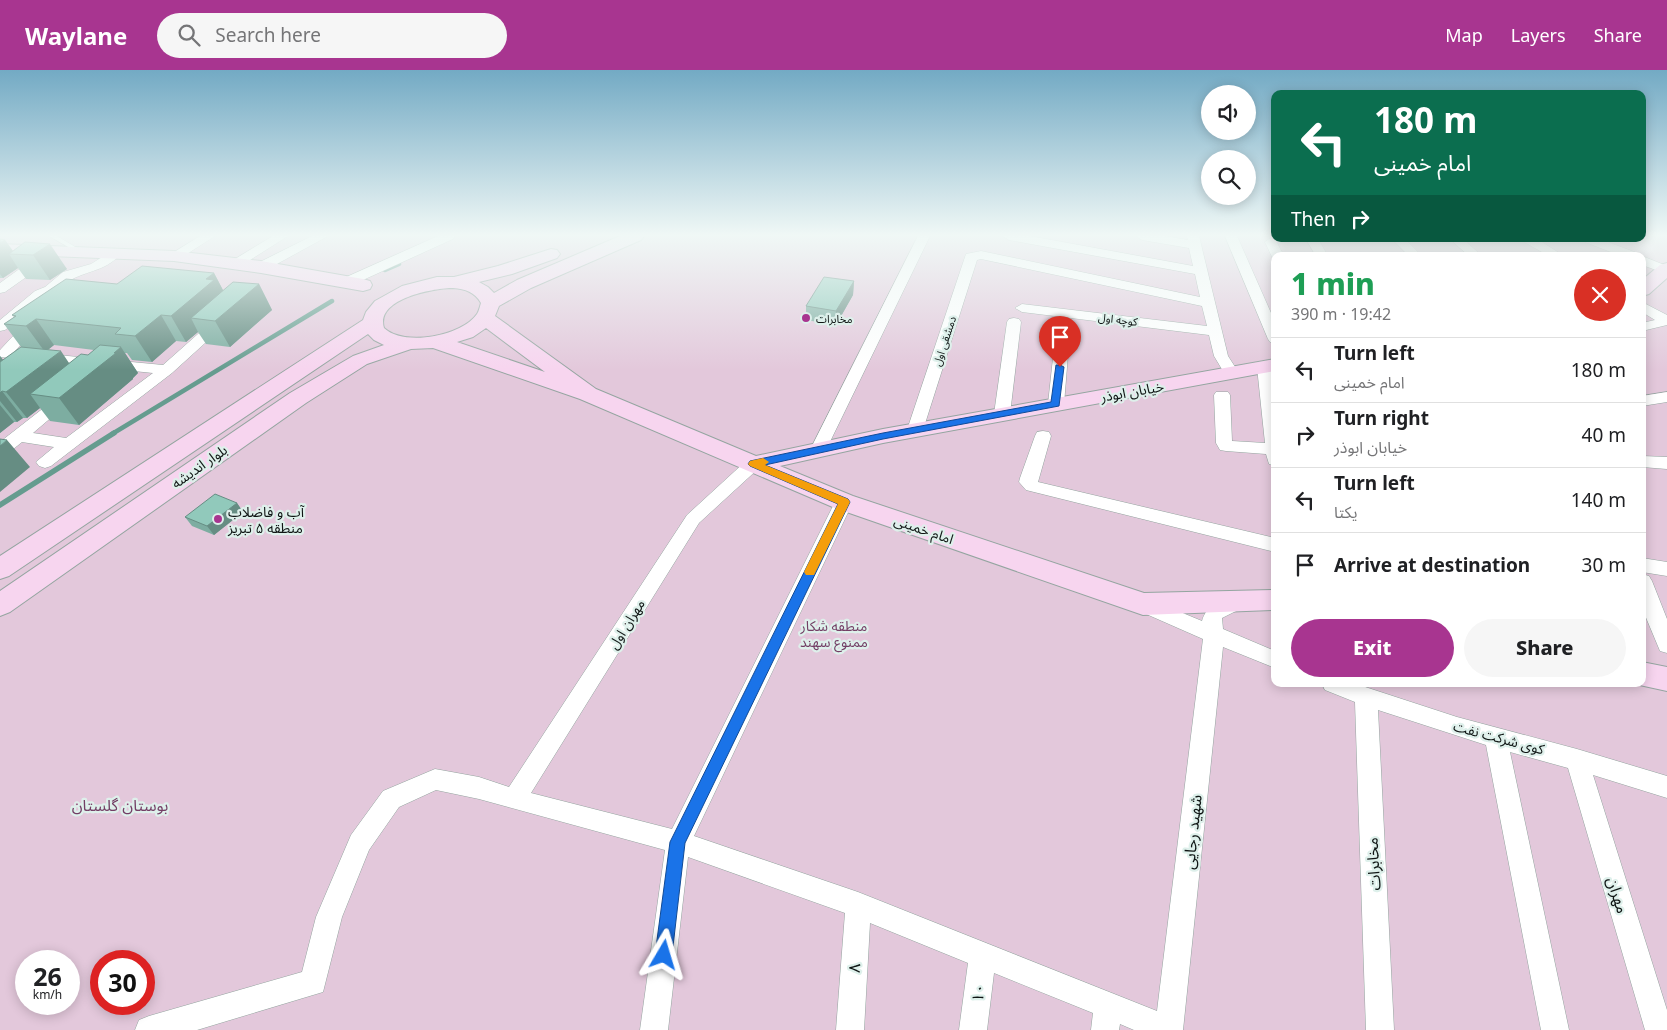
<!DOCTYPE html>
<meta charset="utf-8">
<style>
:root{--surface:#fff;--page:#f6f6f6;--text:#202124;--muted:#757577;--line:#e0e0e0;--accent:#a83590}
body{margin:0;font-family:"Noto Sans","Noto Sans Arabic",sans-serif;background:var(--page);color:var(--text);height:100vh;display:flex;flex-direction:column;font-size:19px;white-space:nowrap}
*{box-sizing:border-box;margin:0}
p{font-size:16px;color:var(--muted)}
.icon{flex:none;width:28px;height:28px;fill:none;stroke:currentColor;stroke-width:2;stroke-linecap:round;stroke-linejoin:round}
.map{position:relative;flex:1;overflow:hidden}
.drawer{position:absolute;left:1271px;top:182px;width:375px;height:435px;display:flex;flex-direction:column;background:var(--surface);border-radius:10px;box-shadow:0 2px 12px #0003}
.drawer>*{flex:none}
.guide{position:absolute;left:1271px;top:20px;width:375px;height:152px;border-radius:10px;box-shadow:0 2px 12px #0003;background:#0b6e4f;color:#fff;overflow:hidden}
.tools{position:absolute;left:1201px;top:15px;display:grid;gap:10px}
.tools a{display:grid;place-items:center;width:55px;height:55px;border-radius:50%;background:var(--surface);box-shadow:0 2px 12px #0003;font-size:25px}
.speed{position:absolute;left:15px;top:880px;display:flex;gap:10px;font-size:25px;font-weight:700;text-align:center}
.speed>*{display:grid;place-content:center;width:65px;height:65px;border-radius:50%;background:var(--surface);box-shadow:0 2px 12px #0003;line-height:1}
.speed small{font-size:12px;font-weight:400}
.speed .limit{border:8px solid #d22;background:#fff;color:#111}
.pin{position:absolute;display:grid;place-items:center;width:42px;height:42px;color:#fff;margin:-51px -21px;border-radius:50% 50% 50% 0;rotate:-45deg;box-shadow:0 0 5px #0007}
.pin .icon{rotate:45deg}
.me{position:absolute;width:55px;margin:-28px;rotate:7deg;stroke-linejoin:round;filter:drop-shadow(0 0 4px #0008)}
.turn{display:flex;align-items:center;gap:18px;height:105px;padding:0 20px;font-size:22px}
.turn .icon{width:65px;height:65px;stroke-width:2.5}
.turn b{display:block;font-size:35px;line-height:42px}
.then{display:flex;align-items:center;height:48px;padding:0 20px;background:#0003;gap:10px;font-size:19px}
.round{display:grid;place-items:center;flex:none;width:52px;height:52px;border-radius:26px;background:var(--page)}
.head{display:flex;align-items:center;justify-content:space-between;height:85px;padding:0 20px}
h1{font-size:30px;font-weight:800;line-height:38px;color:#1e9e55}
.primary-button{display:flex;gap:10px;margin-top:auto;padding:10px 20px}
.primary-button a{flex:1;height:58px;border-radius:30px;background:var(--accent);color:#fff;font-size:20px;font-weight:800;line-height:58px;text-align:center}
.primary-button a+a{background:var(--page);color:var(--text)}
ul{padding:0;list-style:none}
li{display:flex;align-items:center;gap:15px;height:65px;padding:0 20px;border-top:1px solid var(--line)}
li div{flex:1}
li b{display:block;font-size:19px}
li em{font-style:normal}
header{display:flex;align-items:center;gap:30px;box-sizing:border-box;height:70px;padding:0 25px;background:var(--accent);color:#fff}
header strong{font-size:24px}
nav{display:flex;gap:28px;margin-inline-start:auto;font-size:18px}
.search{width:350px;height:45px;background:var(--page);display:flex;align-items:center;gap:12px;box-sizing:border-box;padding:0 18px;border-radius:28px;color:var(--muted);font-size:19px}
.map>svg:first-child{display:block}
.green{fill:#e3c8db;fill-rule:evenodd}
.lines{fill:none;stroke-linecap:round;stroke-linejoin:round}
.stream-far1{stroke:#659c8f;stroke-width:4.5}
.stream{stroke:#659c8f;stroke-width:5.5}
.service-casing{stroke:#94a5a0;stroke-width:1}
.minor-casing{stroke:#94a5a0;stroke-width:1}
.secondary-casing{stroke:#94a5a0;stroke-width:2}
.service{fill:#fff;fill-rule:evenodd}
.minor{fill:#fff;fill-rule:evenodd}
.secondary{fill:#f7d5ef;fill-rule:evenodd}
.wall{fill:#7dada1;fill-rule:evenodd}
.shaded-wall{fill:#668d83}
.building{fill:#91c9bb;stroke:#668d83}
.route{fill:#1a73e8;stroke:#114b97}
.slow{fill:#f59e0b}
.poi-dot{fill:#a83590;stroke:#def0eb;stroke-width:2}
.labels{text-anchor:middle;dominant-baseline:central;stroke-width:4.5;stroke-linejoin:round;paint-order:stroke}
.far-poi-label{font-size:11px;fill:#0f1514;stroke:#def0eb;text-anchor:start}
.far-street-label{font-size:11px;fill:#0f1514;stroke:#def0eb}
.street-label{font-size:14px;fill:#0f1514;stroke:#def0eb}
.poi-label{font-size:14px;fill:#0f1514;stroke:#def0eb;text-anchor:start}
.park-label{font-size:14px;fill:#733e65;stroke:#def0eb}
.near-park-label{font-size:16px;fill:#733e65;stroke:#def0eb}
.near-street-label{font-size:16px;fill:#0f1514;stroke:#def0eb}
</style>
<header>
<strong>Waylane</strong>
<div class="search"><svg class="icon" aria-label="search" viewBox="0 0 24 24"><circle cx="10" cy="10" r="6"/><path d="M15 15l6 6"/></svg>Search here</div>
<nav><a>Map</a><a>Layers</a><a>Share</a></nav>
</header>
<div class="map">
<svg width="1667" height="960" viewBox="0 0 1667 960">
<rect width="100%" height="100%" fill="#def0eb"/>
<path class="green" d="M0,166H1275V169H1642L1643,166H1667V960H0ZM1275,186H1642V614H1275ZM26,891H69V934H26ZM101,891H144V934H101Z"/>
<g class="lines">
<path class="stream-far1" d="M385,200L399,194
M112,364L332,231"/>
<path class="stream" d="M0,435L114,363"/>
<g class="service-casing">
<path id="service" d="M49,166H57L82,181L77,182Z"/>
</g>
<g class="minor-casing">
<path id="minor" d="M200,166H215L179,189L174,190L168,186Z
M273,166H288L239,197H229L227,194Z
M312,166H328L266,200L261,201L254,197L256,194Z
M438,166H455L453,169L352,215H342L340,212L342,209Z
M918,166H930L826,380L824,384L818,385L812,384L810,380Z
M1003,166H1030L1193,196L1189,178L1142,170L1136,166H1165L1188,170L1187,166H1199L1228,286L1239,303L1236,306H1226L1214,286L1209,265L1022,242L1015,238L1022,234L1207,256L1202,236L981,189L977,190L923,360L921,364L915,365L909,364L907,360L966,184L981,181L1200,227L1195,204L1009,170Z
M1225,166H1237L1275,252V273L1270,272L1268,269Z
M1271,168L1275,169L1284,186H1275V189H1273L1265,172Z
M1306,169H1318L1328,186H1316Z
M1392,169H1405L1422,186H1409Z
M1450,169H1463L1482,186H1469Z
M1522,169H1537L1564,186H1549L1524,172Z
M1583,169H1600L1637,183L1638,186H1621L1585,172Z
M115,179L121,183C106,203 82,200 65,214L76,217L79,224L77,227H67L65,223C55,222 47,224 40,231H59L61,234L59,237L37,240L32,239L5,260L0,261V250L35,221L45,217L63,202L91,194Z
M1641,186H1642L1667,196V204L1642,195Z
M34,191L41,195L39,198L5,222L0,223V213L29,192Z
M1642,232L1667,245V255L1642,261V253L1655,250L1642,242Z
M221,247L226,248L228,251L226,254L172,303L51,396L45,398L39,396L36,392L54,377L22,372L6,385L0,386V372L59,326H71L73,329L33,363L66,368L153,303L0,287V280L28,250H38L40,253L15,281L163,295L216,248Z
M1014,248L1019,249L1021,252L1010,344L1008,347H996L994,344L1007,252L1009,249Z
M1063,256L1068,257L1070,260L1064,334L1062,337H1050L1048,334L1056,260L1058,257Z
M1265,292L1270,294C1279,307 1275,376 1275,396L1269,394L1266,384L1226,381L1220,380L1216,373L1214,325L1216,322H1228L1230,325L1232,371L1265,373L1257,297L1260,294Z
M1667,322V332L1642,336V326Z
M1043,361L1049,362L1051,366L1038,412L1275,468V482L1026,420L1019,412L1020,408L1035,366L1037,362Z
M1642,386L1667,387V399L1642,397Z
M753,388L759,390L762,394L759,398L699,453L531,723L672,759L835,432L838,428L844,426L850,428L853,432L694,766L858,822L1157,941L1203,569L1137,540L1134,535L1137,530L1144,527L1202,551C1206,535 1226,523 1242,528L1245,533L1242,538L1222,548L1223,559L1275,581V598L1223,577L1183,960H1134L1120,954L1119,960H1091L1093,943L994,903L987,960H959L968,893L870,853L864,960H836L845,843L688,787L668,960H640L665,780L479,729L436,720L399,737L369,780L342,847L323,922L197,960H135L139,950L149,946L302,902L316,847L351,765L383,721L435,699L479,707L509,717L687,445L747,390Z
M1642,488L1667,492V506L1642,502Z
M1642,504L1649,506L1652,511L1667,549V583L1660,581L1642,538Z
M1322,614H1356L1457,647L1577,679L1667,706V728L1593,705L1667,940V960H1645L1568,698L1510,682L1569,960H1541L1486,675L1378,640L1394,960H1366L1355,632L1325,620Z"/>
</g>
<g class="secondary-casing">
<path id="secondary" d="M620,166H644L641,170L531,218L499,236L495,246L596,319L756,386L883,359L1275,289V301L883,373L780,396L853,426L1144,523L1275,520V540L1143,545L835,438L580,329L433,278L411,279L367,294L306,333L10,542L0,546V521L290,323L353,286L384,275L374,270L368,264L9,506L0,509V486L363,250L366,242L375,231L402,216L437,207H454L498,196L551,179L557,180L560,184L557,188L512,204L479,212L488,217L494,223L517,210ZM453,218C465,219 475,222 481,233C480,236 479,241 477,244C462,266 404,277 384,258C375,229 433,218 453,218ZM486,258L545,302L457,272L473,267Z
M0,174L174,181L261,191L363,209L370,211L372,215L370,219L363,221L261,203L174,191L0,184Z
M1667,193V208L1649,224L1642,226V210L1660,195Z
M1642,592L1667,597V621L1635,614H1642Z"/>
</g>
<use href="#service" class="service"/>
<use href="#minor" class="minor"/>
<use href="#secondary" class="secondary"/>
</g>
<path class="wall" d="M0,169L5,170L13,181L25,172L67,199L50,210L26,209L18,198L3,208H0Z
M214,203L223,220L259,214L272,240L230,277L206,274L198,262L186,272L176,271L152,292L132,290L127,283H125L138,303L133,308V309L79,355L50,351L40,338L27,348H23L17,352H14L0,363V286L3,290L21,277L4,254L14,247L12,245L117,214ZM54,275L94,280L88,285L69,293L48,280Z
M854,211L853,225L836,255L806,250V236Z
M237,433L243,442L214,465L192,456L185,447Z"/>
<path class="shaded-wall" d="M5,170L15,184H9L18,198L3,208L0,204V173Z
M50,174L67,199L50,210L33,185Z
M214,203L227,228L191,248L198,262L186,272L171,246L206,209Z
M854,211L853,225L836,255V241Z
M259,214L272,240L230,277L215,251Z
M161,245L176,271L152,292L135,266Z
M36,249L54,275L45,282L26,256Z
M121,277L138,303L133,308V309L79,355L59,328Z
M61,281L79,308L30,324L40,338L27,348L6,322Z
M0,286L15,305L0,316Z
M2,321L23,348L17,352L0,331V323Z
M0,335L14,352L0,363Z
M7,370L30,397L0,422V376Z
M237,433L243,442L214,465L207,456Z"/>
<path class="building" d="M0,169L5,170L0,173Z
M25,172L50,174L33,185L9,184Z
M142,196L214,203L206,209L214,210L171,246L161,245L135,266L115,264L121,258L36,249L26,256L4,254L16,246L12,245L66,209L117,214Z
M824,207L854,211L836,241L806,236Z
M233,212L259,214L215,251L191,248Z
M100,275L121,277L114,283H116L59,328L30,324L81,284L88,285Z
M21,277L61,281L6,322L2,321L0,323V292Z
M0,369L7,370L0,376Z
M215,424L237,433L207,456L185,447Z"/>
<linearGradient id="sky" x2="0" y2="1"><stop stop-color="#73aac4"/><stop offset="0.55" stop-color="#f0f8f6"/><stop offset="1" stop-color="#f0f8f6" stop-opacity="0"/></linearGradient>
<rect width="1667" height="300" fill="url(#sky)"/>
<path class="route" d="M1056,295H1060L1064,297L1059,336L883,369L765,395L848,429L850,432L685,773L672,885L669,891L664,893L658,891L655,885L670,772L838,434L750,396L748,394L750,391L883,363L1051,332Z"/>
<path class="slow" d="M763,388L769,392L765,395L848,429L850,432L814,505H806L804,502L838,434L750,396L748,394L750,391Z"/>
<g class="poi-dot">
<circle cx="806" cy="248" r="5"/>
<circle cx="218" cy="449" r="5"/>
</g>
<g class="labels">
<g class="far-poi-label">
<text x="816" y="248">مخابرات</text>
</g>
<g class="far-street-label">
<text transform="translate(1118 249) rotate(7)">کوچه اول</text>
<text transform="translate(944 271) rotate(-72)">دمشقی اول</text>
</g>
<g class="street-label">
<text transform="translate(1132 321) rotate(-10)">خیابان ابوذر</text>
<text transform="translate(199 396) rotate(-35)">بلوار اندیشه</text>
<text transform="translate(924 459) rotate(19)">امام خمینی</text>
<text transform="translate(626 554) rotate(-58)">مهران اول</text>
<text transform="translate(1499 667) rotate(15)">کوی شرکت نفت</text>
</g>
<g class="poi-label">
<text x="228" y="441">آب و فاضلاب<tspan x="228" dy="16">منطقه ۵ تبریز</tspan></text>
</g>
<g class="park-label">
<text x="834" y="555">منطقه شکار<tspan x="834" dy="16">ممنوع سهند</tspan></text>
</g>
<g class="near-park-label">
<text x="120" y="735">بوستان گلستان</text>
</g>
<g class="near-street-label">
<text transform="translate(1192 762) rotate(-84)">شهید رجایی</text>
<text transform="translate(1373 794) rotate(-93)">مخابرات</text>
<text transform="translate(1618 825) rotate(73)">مهران</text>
<text transform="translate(854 898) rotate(-87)">۸</text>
<text transform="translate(978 923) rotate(-83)">۱۰</text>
</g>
</g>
</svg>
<div class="tools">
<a><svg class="icon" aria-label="sound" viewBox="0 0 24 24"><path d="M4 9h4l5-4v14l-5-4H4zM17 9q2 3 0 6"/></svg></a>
<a><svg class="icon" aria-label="search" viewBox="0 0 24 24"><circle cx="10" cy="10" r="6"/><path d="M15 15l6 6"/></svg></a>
</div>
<div class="speed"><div>26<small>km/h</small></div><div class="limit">30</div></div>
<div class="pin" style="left:1060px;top:297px;background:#d93025"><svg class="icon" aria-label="arrive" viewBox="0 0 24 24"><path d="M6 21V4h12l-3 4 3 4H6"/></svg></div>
<svg class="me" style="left:664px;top:885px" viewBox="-20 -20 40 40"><path d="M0-17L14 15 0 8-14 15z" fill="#1a73e8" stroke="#fff" stroke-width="4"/></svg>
<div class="guide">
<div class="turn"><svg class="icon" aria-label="left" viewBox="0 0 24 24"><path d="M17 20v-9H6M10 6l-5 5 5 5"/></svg><div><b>180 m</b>امام خمینی</div></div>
<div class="then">Then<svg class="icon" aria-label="right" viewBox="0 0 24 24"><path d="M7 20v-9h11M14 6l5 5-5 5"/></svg></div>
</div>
<section class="drawer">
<div class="head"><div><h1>1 min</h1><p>390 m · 19:42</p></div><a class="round" style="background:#d93025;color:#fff"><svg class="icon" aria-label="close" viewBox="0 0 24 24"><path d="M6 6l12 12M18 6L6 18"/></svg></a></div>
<ul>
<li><svg class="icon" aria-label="left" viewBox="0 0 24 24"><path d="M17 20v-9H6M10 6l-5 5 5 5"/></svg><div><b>Turn left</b><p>امام خمینی</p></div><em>180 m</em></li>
<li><svg class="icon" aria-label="right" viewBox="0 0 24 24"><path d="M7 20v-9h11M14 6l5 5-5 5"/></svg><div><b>Turn right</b><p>خیابان ابوذر</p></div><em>40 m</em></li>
<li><svg class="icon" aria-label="left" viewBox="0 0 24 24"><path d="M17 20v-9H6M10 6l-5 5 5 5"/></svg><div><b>Turn left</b><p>یکتا</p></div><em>140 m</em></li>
<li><svg class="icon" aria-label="arrive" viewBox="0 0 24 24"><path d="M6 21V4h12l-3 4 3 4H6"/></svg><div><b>Arrive at destination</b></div><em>30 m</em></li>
</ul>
<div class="primary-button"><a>Exit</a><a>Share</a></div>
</section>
</div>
